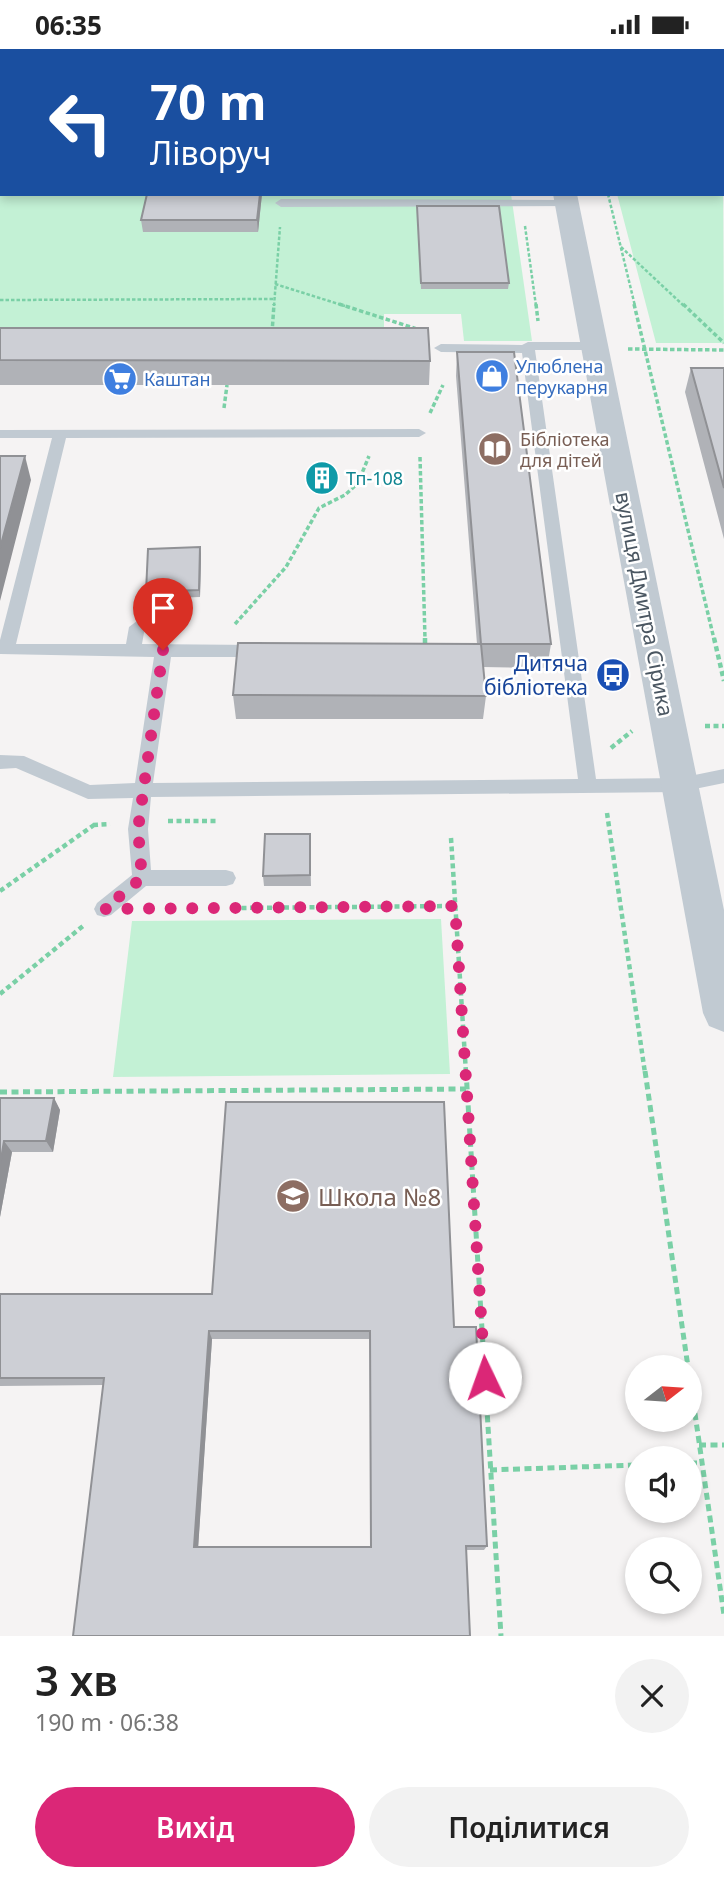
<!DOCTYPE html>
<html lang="uk">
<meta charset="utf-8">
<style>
:root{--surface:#fff;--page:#f2f2f2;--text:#222;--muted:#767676;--accent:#db2777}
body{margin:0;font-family:"Noto Sans",sans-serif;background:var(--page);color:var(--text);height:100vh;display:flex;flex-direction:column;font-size:26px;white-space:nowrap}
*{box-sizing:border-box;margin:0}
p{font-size:23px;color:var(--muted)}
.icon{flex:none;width:38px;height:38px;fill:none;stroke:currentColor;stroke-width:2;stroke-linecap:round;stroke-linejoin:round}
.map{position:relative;height:1587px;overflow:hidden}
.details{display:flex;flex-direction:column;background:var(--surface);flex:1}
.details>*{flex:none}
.hud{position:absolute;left:0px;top:0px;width:724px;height:147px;box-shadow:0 4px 10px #0003;background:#1a4fa0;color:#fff;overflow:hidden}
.needle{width:46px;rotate:73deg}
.buttons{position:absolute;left:625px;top:1306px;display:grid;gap:14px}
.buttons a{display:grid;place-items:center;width:77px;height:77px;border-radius:50%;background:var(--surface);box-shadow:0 4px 10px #0003;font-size:35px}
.pin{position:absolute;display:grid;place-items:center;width:60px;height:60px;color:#fff;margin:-72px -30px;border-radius:50% 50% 50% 0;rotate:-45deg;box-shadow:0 0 7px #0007}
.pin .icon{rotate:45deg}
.me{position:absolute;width:77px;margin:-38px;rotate:357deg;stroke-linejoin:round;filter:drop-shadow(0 0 5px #0008)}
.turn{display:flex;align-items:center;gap:24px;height:147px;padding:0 35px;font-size:32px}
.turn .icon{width:91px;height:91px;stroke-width:2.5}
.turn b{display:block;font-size:49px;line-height:60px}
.round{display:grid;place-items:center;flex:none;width:74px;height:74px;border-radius:37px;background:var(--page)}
.headline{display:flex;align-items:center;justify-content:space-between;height:119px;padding:0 35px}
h1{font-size:42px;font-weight:600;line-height:52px}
.cta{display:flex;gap:14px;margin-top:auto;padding:14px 35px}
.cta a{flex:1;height:80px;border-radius:42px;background:var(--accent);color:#fff;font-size:28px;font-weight:600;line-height:80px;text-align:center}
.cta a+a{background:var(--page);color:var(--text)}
.status{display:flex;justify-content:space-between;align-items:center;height:49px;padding:0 35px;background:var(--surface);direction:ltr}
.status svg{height:19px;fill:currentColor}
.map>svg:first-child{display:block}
.green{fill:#c3f1d5}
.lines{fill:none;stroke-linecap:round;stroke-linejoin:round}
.path-far3{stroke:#7ad0a6;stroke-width:2.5;stroke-dasharray:3.5 2;stroke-linecap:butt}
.path-far2{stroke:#7ad0a6;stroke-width:3.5;stroke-dasharray:4.5 2.5;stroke-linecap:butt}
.path-far1{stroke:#7ad0a6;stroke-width:4.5;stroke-dasharray:5 3.5;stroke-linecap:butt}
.path{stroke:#7ad0a6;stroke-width:5;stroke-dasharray:7 4.5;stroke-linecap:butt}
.service{fill:#c1cad2;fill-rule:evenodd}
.tertiary{fill:#c1cad2;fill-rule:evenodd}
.secondary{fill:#c1cbd6;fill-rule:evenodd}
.wall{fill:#b0b2b7;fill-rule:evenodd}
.shaded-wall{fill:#909195}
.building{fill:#cdcfd5;stroke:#909195;stroke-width:2;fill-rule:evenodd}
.route{stroke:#db2777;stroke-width:12;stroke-dasharray:0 21.6}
.labels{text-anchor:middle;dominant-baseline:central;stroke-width:5;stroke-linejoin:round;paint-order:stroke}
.far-shop-label{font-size:18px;fill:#366cbe;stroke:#fff;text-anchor:start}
.far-education-label{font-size:18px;fill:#785e54;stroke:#fff;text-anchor:start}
.far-culture-label{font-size:18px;fill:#0d838f;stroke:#fff;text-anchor:start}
.street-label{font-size:21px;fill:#4a5661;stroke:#fff}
.transit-label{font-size:21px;fill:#164399;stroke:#fff;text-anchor:end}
.near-education-label{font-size:24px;fill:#785e54;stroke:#fff;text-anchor:start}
</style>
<div class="status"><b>06:35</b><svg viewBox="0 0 49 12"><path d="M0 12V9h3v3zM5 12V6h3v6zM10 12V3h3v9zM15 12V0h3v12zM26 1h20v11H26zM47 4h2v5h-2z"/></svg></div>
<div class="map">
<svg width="724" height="1587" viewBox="0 0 724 1587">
<rect width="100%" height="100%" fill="#f5f3f3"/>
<path class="green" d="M0,103L2,145H511L532,292H464L461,265H384V295L0,292Z
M723,108L724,294H656L617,145H723Z
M441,870L450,1025L113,1028L132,872Z"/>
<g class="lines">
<path class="path-far3" d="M567,0L724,1
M608,145L635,257
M525,177L536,257
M621,198L684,257
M275,235L345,257
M0,251L274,250
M274,257L280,178"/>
<path class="path-far2" d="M339,255L420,281
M536,255L538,272
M634,255L714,590
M683,255L724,294
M272,284L274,255
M628,300L724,301
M224,359L227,336
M430,364L443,336
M420,408L425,590
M235,575L286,518L319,459L345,446L358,434L369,407"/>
<path class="path-far1" d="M425,589V599
M714,589L724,632
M705,677H724
M611,699L632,682
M607,764L645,1024
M168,772H219
M93,776L110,775
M451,789L466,1024
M0,842L94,776
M233,859L455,857
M0,945L83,877"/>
<path class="path" d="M466,1022L501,1587
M645,1022L688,1318
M0,1043L466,1040
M690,1330L724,1566
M699,1396H724
M690,1414H702
M490,1421L637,1416"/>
<path class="service" d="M566,151L570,153V157L281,158L275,154L281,150Z
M528,293H595L602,297L595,301H535L596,730L680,729L724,720V734L680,743L151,748L148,780L151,821H226L233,823L236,829L233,835L226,837H146L111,866L104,868L97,866L94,860L97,854L132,826L128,780L133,749L88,750L16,719L0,720V706L24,707L90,736L135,734L154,608L0,605V591L52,389H0V381L419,380L426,384L419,388L66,389L16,595H126L129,578L137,572L145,578L142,595L263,596L272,602L263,608H171L153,734L578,730L522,304L441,303L434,299L441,295L522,296Z"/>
<path class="tertiary" d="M527,0H547L548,2H528Z
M553,145H577L724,861V983L709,977L703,964Z"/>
<path class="secondary" d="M0,67H2V79H0Z
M724,68V82H723V69Z"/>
</g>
<path class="wall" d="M147,145H262L258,183H143L141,171Z
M417,157L509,234L508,240H421Z
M0,279L430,312L429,336H0Z
M457,303L551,595L547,619L483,618L486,647L483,670H236L233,646L477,595L456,327Z
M691,319H724V490L685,343Z
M201,504L200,548L147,550L146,543Z
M310,796L311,837H264L263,827Z
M0,1049H54L60,1061L53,1103H12L0,1168Z
M0,1245L454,1278L487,1497L484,1501H466L73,1587L103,1336L0,1337ZM212,1290H370L371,1498H198Z"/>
<path class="shaded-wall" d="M260,145H262L258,183L257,171Z
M25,407L31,431L0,552V499Z
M200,498L201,504L200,548L199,541Z
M54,1049L60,1061L53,1103L46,1092Z
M4,1092L12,1103L0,1168V1116Z
M209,1282L212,1290L198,1501L194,1498Z"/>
<path class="building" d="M191,0H470V2H191Z
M147,145H260L257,171H141Z
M417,157H499L509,234H421Z
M0,279H428L430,312L0,311Z
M457,303H514L551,595H481Z
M691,319H724V439Z
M0,407H25L0,499Z
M200,498L199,541L146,543L148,500Z
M238,594L481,595L486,647L233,646Z
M265,785H310V826L263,827Z
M0,1049H54L46,1092H4L0,1116Z
M226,1053H444L454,1278H476L487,1497H466L470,1587H73L104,1329H0V1245H212ZM209,1282H370L371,1498H194Z"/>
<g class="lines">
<path class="route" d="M163,601L138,780L142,829L104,860L455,857L485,1329"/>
</g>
<defs>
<g id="shop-disc" transform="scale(1.75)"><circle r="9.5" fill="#3f7fe0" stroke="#fff"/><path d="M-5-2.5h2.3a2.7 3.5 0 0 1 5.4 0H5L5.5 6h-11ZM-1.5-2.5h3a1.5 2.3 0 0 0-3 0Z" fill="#fff"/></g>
<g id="supermarket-disc" transform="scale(1.75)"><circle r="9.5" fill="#3f7fe0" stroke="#fff"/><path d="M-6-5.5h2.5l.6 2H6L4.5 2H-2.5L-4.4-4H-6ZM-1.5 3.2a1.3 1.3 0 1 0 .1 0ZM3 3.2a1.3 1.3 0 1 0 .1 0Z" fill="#fff"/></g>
<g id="library-disc" transform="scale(1.75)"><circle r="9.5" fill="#8d6e63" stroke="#fff"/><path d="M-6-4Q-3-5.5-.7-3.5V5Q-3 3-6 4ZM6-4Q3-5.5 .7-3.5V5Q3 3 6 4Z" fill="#fff"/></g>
<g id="building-disc" transform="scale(1.75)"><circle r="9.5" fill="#0f9aa8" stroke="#fff"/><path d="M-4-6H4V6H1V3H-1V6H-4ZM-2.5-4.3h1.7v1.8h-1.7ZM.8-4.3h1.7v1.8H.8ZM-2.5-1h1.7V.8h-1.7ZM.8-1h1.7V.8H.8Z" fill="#fff"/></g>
<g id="bus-disc" transform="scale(1.75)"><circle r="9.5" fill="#1a4fb4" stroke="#fff"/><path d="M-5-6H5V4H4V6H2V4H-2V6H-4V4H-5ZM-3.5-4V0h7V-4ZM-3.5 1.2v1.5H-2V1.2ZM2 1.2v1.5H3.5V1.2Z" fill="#fff"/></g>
<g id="school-disc" transform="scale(1.75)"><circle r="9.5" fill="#8d6e63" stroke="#fff"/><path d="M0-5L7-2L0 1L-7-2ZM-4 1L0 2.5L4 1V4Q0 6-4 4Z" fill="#fff"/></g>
</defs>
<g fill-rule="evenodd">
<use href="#shop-disc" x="492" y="327"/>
<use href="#supermarket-disc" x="120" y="330"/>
<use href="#library-disc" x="495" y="400"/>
<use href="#building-disc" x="322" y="429"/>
<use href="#bus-disc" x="613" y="626"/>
<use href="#school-disc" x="293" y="1147"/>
</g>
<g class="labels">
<g class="far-shop-label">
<text x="516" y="317">Улюблена<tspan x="516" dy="21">перукарня</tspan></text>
<text x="144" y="330">Каштан</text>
</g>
<g class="far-education-label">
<text x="520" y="390">Бібліотека<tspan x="520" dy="21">для дітей</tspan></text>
</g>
<g class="far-culture-label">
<text x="346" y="429">Тп-108</text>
</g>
<g class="street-label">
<text transform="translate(645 555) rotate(79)">вулиця Дмитра Сірика</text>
</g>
<g class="transit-label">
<text x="588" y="614">Дитяча<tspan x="588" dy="24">бібліотека</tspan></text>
</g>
<g class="near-education-label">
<text x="318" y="1147">Школа №8</text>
</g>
</g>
</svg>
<div class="buttons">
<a><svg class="needle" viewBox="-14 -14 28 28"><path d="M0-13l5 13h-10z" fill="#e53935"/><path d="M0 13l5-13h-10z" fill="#767676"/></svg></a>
<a><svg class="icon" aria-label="sound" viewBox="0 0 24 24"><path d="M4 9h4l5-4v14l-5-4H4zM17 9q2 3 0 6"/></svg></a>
<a><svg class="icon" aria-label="search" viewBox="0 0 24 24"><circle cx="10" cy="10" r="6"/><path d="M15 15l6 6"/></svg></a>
</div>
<div class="pin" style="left:163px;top:601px;background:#d93025"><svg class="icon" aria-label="arrive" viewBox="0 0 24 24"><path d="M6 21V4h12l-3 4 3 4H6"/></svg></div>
<svg class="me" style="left:485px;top:1329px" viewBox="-20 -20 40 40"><circle r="19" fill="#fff"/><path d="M0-13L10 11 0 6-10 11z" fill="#db2777"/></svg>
<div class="hud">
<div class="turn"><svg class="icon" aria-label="left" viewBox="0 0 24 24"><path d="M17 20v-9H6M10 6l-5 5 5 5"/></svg><div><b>70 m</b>Ліворуч</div></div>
</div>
</div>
<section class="details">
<div class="headline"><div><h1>3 хв</h1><p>190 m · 06:38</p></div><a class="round"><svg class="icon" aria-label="close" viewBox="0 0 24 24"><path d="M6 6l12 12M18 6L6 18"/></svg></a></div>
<div class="cta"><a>Вихід</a><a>Поділитися</a></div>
</section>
